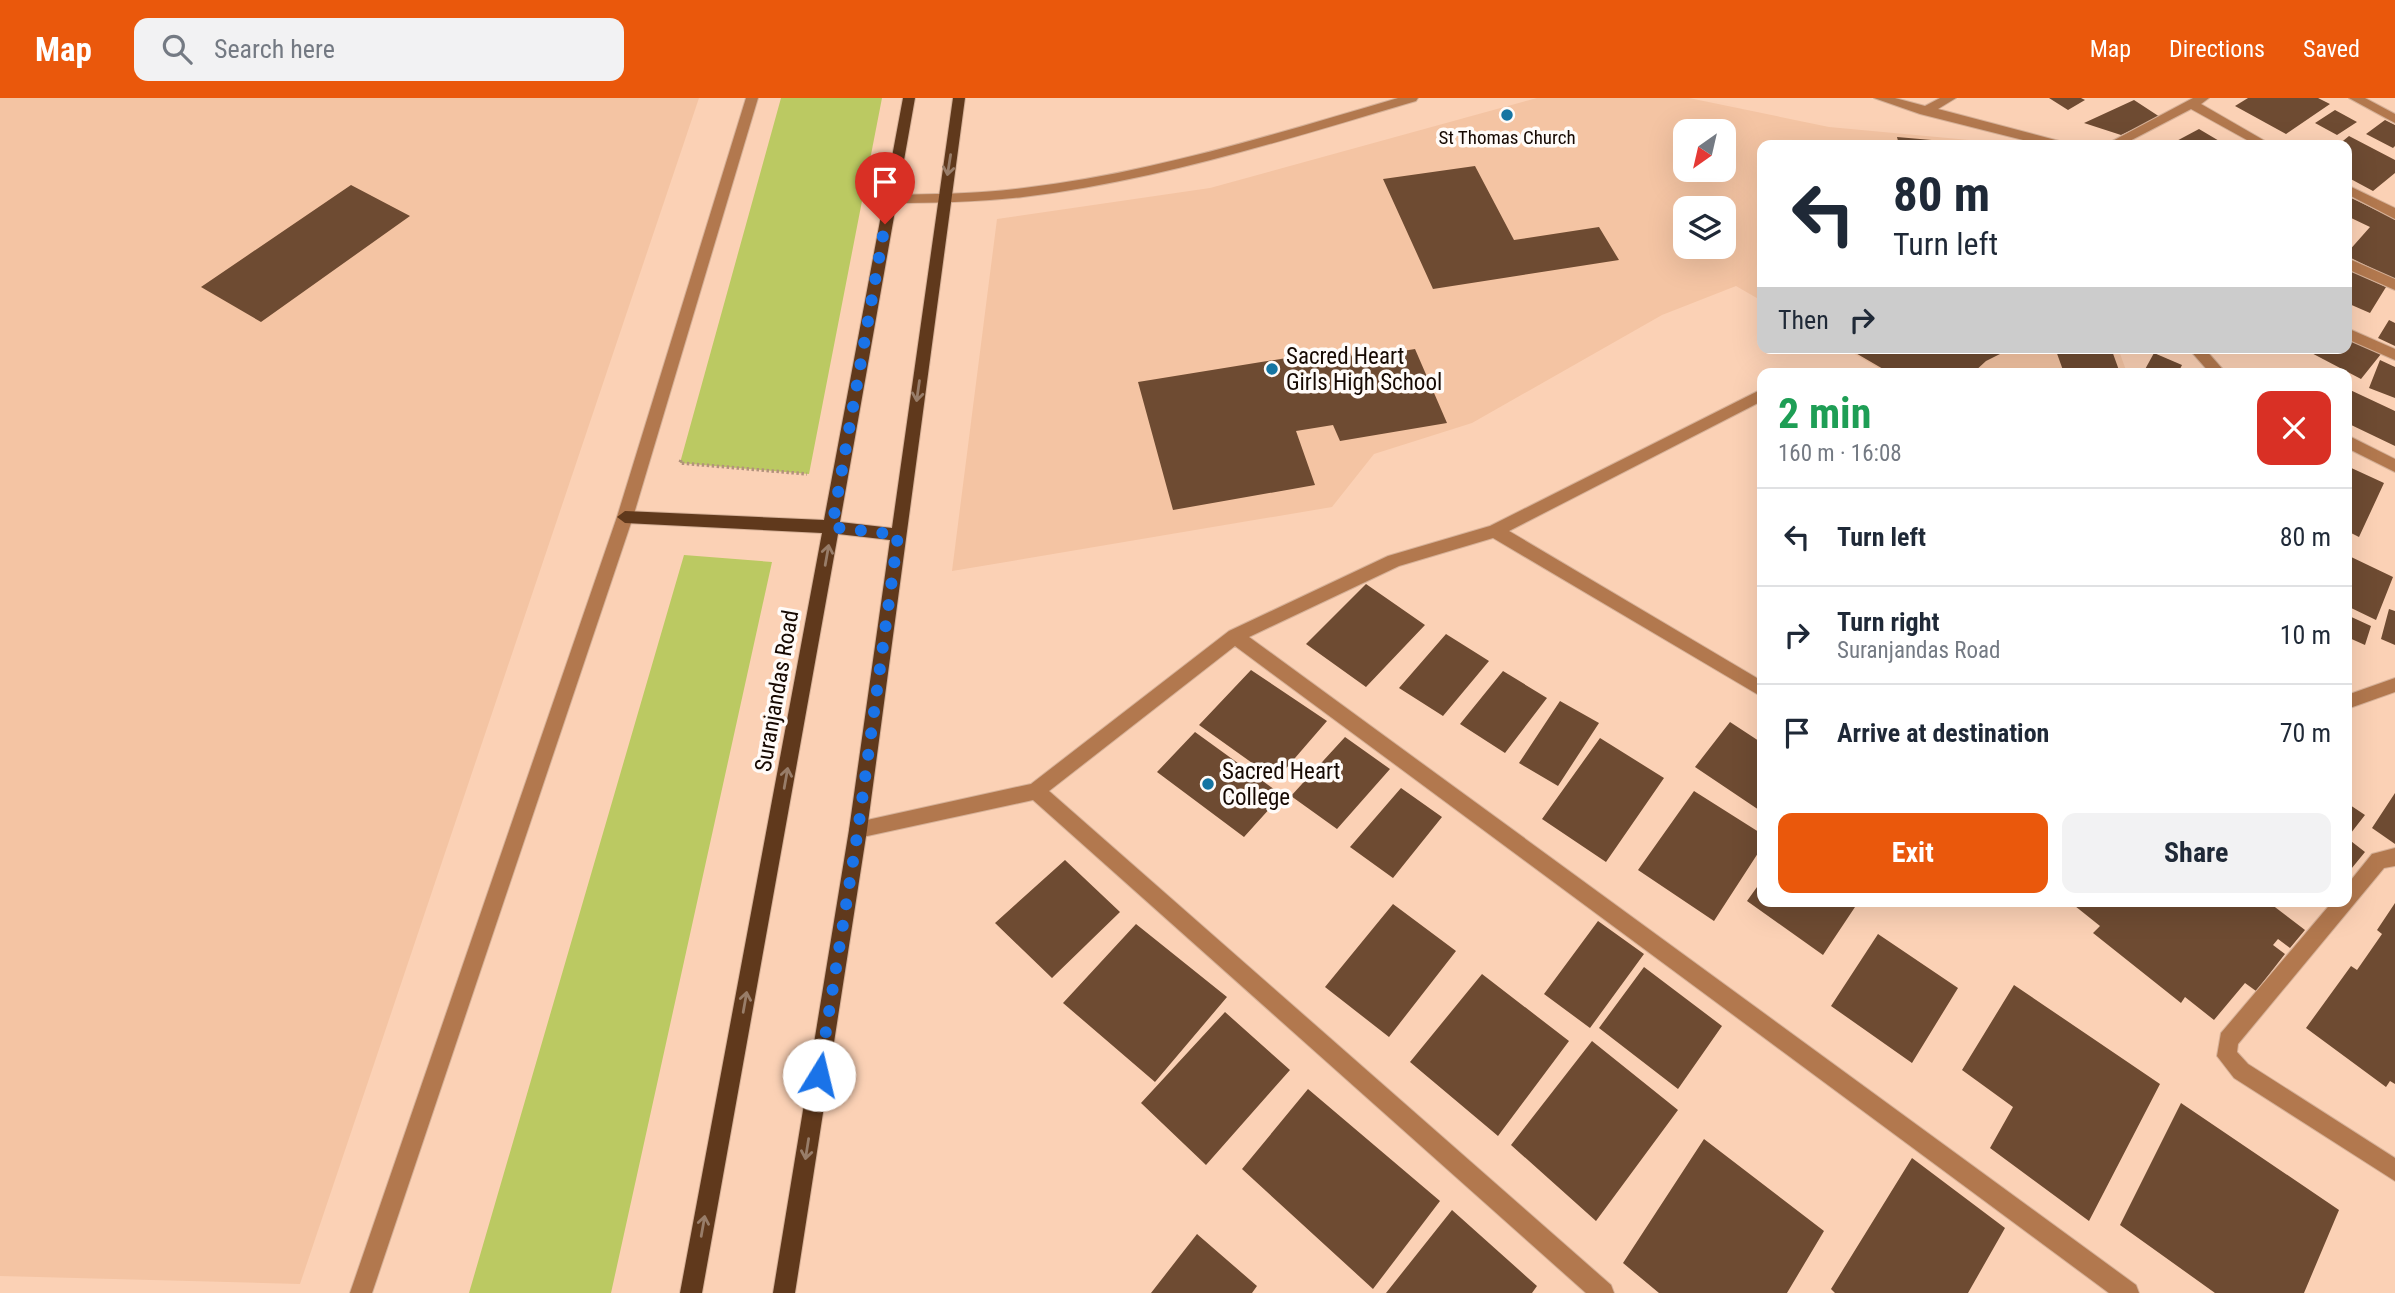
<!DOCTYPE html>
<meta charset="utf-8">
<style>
:root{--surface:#fff;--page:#f2f2f3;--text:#1f2937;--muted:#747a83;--line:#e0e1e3;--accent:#ea580c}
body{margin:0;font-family:"Roboto Condensed",sans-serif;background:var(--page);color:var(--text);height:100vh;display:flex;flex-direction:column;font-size:26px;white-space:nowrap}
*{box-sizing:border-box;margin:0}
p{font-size:23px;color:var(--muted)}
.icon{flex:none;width:38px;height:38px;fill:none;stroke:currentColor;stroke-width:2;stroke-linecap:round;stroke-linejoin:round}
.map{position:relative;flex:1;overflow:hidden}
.drawer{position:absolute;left:1757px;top:270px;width:595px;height:539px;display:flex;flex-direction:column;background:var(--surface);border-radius:14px;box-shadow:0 7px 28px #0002}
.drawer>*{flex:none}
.banner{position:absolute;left:1757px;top:42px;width:595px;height:214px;border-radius:14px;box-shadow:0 7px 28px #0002;background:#fff;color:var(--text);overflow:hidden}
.needle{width:46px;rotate:214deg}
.controls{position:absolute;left:1673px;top:21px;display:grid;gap:14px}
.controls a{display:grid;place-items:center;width:63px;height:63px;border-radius:14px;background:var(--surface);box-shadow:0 7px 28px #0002;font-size:35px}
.pin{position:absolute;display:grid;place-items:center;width:60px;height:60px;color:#fff;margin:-72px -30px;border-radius:50% 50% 50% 0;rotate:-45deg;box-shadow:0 0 7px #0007}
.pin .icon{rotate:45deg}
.me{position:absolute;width:77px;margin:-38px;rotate:9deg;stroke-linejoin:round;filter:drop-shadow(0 0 5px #0008)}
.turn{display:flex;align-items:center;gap:24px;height:147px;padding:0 21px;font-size:32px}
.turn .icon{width:91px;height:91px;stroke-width:2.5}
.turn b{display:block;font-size:49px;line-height:60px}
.then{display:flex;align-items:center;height:66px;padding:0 21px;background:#0003;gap:14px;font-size:26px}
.round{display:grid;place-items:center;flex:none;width:74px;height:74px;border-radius:14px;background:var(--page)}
.summary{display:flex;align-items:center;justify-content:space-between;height:119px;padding:0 21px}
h1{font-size:42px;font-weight:700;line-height:52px;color:#1e9e55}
.button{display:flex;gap:14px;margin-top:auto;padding:14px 21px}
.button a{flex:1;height:80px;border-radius:14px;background:var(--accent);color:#fff;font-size:28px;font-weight:700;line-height:80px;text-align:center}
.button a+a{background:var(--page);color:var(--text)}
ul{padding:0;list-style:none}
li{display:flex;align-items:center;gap:21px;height:98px;padding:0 21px;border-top:2px solid var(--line)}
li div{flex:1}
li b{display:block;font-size:26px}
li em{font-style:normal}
header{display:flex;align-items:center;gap:42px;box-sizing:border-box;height:98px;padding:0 35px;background:var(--accent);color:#fff}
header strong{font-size:33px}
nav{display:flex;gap:38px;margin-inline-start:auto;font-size:24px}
.search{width:490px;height:63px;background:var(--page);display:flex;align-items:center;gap:18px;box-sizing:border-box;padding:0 24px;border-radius:14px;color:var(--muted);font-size:26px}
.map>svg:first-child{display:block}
.built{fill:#f4c4a3;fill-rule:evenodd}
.green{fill:#bbc962}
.building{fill:#6e4b32}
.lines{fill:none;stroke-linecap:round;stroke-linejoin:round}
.minor-casing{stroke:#d6b198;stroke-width:2}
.tertiary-casing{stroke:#d6b198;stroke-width:2}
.primary-casing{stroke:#d6b198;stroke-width:2}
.path{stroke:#b2917c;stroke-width:3.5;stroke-dasharray:2.5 2.5;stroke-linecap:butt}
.minor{fill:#b2784e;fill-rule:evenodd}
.tertiary{fill:#b2784e;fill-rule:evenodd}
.primary{fill:#60391c;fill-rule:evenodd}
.oneway{stroke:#987d69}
.route{stroke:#1a73e8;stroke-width:12;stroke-dasharray:0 21.6}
.poi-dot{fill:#1575a2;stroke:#fffbf8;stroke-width:2.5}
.labels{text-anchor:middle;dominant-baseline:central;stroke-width:7;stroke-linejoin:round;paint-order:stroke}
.far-poi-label{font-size:19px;fill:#160902;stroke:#fffbf8}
.poi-label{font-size:23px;fill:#160902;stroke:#fffbf8;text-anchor:start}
.street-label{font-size:23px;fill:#160902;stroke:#fffbf8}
</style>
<header>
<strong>Map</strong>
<div class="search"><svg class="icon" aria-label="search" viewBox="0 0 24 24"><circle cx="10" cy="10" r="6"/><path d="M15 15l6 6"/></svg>Search here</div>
<nav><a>Map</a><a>Directions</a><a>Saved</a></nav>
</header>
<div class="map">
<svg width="2395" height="1195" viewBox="0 0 2395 1195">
<rect width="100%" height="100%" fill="#fbd1b5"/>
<path class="built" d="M0,0H699L300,1186L0,1178Z
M1537,0H1689L1829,29L2023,47H1762V203L1736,188L1662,217L1472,325L1374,356L1332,409L952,473L997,121L1210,90ZM1685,33H1724V72H1685ZM1685,110H1724V149H1685Z
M1844,250H2118L2127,275H1887Z"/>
<path class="green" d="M781,0H882L809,376L680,365Z
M684,457L772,464L611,1195H469Z"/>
<path class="building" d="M2049,0H2081L2085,2L2068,12Z
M2248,0H2318L2330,6L2286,36L2235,8Z
M2134,2L2160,19L2121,37L2084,25Z
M2335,12L2357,24L2337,37L2315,25Z
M2385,22L2395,27V48L2393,50L2366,36Z
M2199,31L2226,47H2169Z
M2349,38L2395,62V75L2373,93L2347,79V47H2338Z
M1897,39L1966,45V47H1899Z
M1475,68L1514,142L1599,129L1619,162L1433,191L1383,81Z
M351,87L410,118L261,224L201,189Z
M2347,98L2395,121V182L2347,158V155L2370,129L2347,118Z
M2347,171L2386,189L2370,215L2347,205Z
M2389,222L2395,225V248L2378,240Z
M2347,239L2381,256L2361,281L2302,250H2347Z
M1348,250L1353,261L1415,251L1447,325L1340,343L1333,327L1296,333L1315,387L1173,412L1138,284Z
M1847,250H2012L1986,263L1973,275H1890Z
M2055,250H2111L2120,275H2064Z
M2154,255L2182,267L2178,275H2143Z
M2380,262L2395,269V300L2369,290Z
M2348,291L2395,313V348L2347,325Z
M2347,368L2384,385L2359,439L2347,433Z
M2347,457L2393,479L2376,522L2347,508Z
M1366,486L1425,527L1366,589L1306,546Z
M2389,511L2395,513V547L2381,541Z
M2347,517L2371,528L2365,547L2347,539Z
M1446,536L1489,563L1443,618L1399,590Z
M1251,572L1327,623L1276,682L1199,627Z
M1503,573L1547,600L1505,655L1460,626Z
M1560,603L1599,625L1558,688L1519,665Z
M1730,624L1762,645V714L1695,669Z
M1195,634L1282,697L1244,739L1157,674Z
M1345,639L1390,671L1337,731L1291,698Z
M1600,640L1664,680L1606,764L1542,721Z
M1401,690L1442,719L1393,780L1350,749Z
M1694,693L1762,736V749L1714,823L1638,772Z
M2395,695V746L2372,730Z
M2347,705L2365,717L2347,740Z
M2347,740L2365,754L2347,776Z
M1065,762L1120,814L1052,880L995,825Z
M1762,782V803H1859L1823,857L1747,803Z
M2079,803H2267L2305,832L2290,850L2278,841L2273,847L2285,856L2256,893L2245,885L2214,922L2185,899L2181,905L2093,835L2100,828L2075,808Z
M2395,805V986L2390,983L2386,989L2306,930L2351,868L2357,872L2382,836L2377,832Z
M1393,806L1456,853L1389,939L1325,889Z
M1598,823L1644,856L1590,930L1544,896Z
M1136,826L1227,899L1155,984L1063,905Z
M1878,836L1958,890L1912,965L1831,908Z
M1644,869L1722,928L1678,991L1599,930Z
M1482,876L1569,943L1498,1038L1410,964Z
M2014,887L2160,986L2089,1123L1990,1050L2013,1009L1962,972Z
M1225,914L1290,972L1206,1067L1141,1005Z
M1592,943L1678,1012L1596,1123L1511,1047Z
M1308,991L1440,1103L1373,1191L1242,1071Z
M2181,1005L2339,1112L2304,1195H2215L2120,1127Z
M1704,1041L1824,1133L1787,1195H1659L1623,1165Z
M1912,1060L2005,1130L1968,1195H1835L1831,1191Z
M1452,1112L1537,1188L1532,1195H1386Z
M1197,1136L1257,1188L1252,1195H1151Z"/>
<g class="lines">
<g class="minor-casing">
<path id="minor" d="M1398,0H1418L1416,3C1287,41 1157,83 1023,99C979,104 935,105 890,105L883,101L890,97C935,96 979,96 1024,90C1151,75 1275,36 1398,0Z
M1874,0H1895L1925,8L1940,0H1956L1938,11L2063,44L2065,47H2043L1920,16Z
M2193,0H2209L2201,6L2272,47H2256L2191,11L2122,47H2105Z
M2349,0H2365L2395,16V25Z
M2347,87L2395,110V121L2347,96Z
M2347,160L2395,181V192L2347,171Z
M2347,230L2395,251V262L2347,241Z
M2188,250H2204L2226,275H2210Z
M1762,291V303L1509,433L1762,583V599L1493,440L1399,468L1249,539L2136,1187L2139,1195H2109L1235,548L1049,693L1611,1187L1614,1195H1586L1033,702L858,740L851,738L849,732L851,726L858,724L1031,686L1229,533L1388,458L1490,428Z
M2347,337L2395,361V374L2347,350Z
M2395,580V594L2347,611V597Z
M2395,750V768L2384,770L2238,946L2237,954L2248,966L2395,1060V1083L2234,980L2217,958L2221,935L2333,803H2347V787L2372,756Z"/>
</g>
<g class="tertiary-casing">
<path id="tertiary" d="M746,0H758L633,419L372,1195H350L617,419Z"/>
</g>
<g class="primary-casing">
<path id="primary" d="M903,0H915L840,424L892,430L953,0H965L867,732L795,1195H773L849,732L890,442L838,436L702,1195H680L822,435L625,425L617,419L625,413L824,422Z"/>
</g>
<path class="path" d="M681,362L680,365L807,376"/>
<use href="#minor" class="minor"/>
<use href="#tertiary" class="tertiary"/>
<use href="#primary" class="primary"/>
</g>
<defs><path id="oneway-shaft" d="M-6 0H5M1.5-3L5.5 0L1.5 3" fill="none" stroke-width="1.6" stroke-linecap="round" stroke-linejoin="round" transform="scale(1.75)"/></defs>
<g class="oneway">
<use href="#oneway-shaft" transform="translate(949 67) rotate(99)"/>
<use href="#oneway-shaft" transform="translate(918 293) rotate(98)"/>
<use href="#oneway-shaft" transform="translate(827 457) rotate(-80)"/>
<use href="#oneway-shaft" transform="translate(786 680) rotate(-80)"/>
<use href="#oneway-shaft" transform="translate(745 904) rotate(-80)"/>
<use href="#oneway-shaft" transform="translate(807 1051) rotate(99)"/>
<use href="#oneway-shaft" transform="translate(703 1128) rotate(-80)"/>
</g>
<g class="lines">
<path class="route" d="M819,977L858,732L898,437L832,429L885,126"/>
</g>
<g class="poi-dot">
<circle cx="1507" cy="17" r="7"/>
<circle cx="1272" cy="271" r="7"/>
<circle cx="1208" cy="686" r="7"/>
</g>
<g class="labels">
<g class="far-poi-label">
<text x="1507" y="39">St Thomas Church</text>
</g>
<g class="poi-label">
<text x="1286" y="258">Sacred Heart<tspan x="1286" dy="26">Girls High School</tspan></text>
<text x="1222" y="673">Sacred Heart<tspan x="1222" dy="26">College</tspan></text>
</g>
<g class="street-label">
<text transform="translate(777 593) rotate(-80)">Suranjandas Road</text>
</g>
</g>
</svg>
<div class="controls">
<a><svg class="needle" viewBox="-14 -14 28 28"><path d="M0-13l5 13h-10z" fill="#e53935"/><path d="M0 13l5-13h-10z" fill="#747a83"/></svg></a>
<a><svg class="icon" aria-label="layers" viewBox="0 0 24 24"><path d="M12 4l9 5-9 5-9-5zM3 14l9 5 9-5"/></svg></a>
</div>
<div class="pin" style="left:885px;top:126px;background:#d93025"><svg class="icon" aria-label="arrive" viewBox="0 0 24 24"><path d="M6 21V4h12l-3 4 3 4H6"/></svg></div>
<svg class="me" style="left:819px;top:977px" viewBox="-20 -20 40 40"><circle r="19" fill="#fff"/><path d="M0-13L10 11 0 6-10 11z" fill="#1a73e8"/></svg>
<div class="banner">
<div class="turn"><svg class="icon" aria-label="left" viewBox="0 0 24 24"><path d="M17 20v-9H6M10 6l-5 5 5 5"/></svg><div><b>80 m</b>Turn left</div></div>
<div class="then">Then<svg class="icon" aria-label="right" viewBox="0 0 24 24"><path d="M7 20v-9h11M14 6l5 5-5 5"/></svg></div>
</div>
<section class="drawer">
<div class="summary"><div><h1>2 min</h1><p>160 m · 16:08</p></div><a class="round" style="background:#d93025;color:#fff"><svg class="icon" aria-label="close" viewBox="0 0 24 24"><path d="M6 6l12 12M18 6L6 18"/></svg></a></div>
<ul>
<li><svg class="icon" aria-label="left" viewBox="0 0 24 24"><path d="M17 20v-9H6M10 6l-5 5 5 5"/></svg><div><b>Turn left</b></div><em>80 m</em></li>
<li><svg class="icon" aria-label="right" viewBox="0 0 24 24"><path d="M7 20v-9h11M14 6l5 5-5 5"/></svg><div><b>Turn right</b><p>Suranjandas Road</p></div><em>10 m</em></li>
<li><svg class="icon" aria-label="arrive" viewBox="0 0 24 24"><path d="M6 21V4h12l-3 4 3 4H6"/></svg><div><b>Arrive at destination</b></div><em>70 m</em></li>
</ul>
<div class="button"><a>Exit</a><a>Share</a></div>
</section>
</div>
